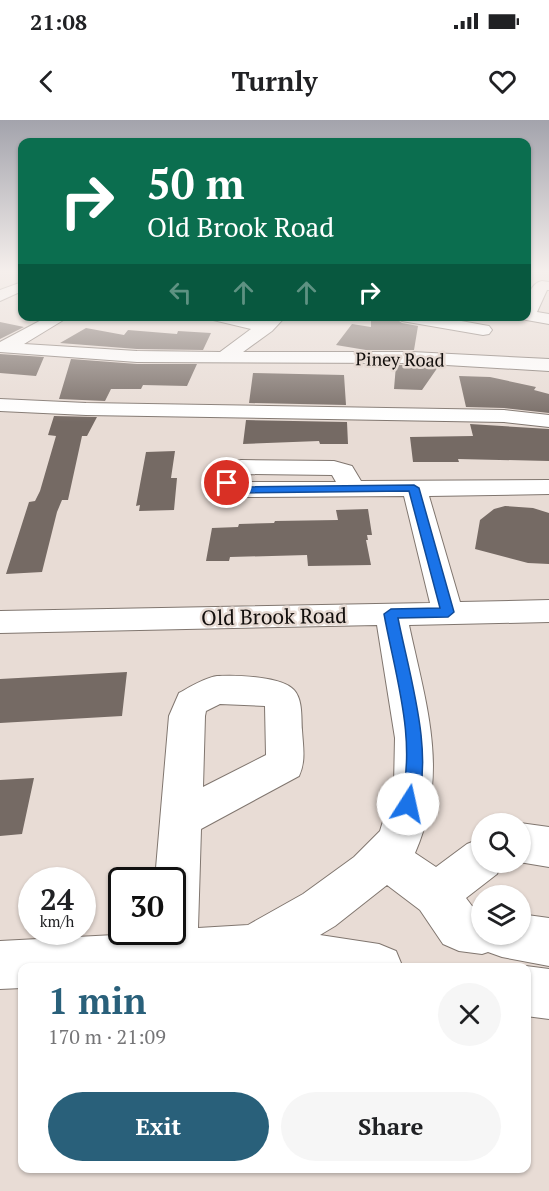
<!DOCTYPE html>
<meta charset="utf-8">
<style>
:root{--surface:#fff;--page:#f6f6f6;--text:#202124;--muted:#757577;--accent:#29607a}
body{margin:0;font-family:"PT Serif",serif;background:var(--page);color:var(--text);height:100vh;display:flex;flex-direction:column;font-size:22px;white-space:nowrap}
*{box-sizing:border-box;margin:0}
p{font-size:20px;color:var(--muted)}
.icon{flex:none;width:33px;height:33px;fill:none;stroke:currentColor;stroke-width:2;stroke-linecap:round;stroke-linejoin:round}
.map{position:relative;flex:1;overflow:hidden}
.panel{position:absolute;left:18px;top:843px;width:513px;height:210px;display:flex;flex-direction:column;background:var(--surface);border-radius:12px;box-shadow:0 2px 4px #0004}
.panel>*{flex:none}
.hud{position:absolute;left:18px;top:18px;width:513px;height:183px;border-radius:12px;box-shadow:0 2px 4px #0004;background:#0b6e4f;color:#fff;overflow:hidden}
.buttons{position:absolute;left:471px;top:693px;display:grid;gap:12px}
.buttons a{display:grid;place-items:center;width:60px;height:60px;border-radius:50%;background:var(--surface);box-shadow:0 2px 4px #0004;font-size:30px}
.speed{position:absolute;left:18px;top:747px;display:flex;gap:12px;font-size:30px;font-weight:700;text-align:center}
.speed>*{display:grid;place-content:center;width:78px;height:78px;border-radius:50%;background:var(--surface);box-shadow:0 2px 4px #0004;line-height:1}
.speed small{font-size:15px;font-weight:400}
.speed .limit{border:3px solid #111;border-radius:9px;background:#fff;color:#111}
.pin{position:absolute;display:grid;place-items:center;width:51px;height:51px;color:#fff;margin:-26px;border:3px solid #fff;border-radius:50%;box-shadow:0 2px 6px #0007}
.me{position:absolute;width:66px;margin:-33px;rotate:10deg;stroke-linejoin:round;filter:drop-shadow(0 0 4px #0008)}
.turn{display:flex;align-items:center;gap:21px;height:126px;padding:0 30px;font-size:27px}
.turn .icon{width:78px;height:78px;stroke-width:2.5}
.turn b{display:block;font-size:42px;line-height:51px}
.lanes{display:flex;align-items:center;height:57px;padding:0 30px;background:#0003;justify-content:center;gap:30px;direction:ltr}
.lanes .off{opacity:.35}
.round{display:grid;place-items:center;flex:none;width:63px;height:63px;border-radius:32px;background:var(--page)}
.headline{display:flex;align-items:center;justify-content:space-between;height:102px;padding:0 30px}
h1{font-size:36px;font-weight:700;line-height:45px;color:var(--accent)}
.cta{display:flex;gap:12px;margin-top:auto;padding:12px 30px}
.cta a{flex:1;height:69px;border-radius:36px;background:var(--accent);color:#fff;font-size:24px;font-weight:700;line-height:69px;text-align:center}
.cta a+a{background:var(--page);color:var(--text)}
.status{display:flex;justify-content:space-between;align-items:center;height:42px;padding:0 30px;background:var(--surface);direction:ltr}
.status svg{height:16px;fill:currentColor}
header{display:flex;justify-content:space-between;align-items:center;height:78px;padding:0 30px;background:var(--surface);font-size:27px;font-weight:700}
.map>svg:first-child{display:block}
.building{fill:#756a64}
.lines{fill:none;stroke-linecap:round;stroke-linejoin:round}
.minor-casing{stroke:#80766f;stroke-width:2}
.minor{fill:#fff;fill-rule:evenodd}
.route{fill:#1a73e8;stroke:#114b97;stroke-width:1.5}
.labels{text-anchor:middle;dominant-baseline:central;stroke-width:5;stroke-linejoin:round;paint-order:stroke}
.far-street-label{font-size:18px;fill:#120e0c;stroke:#e8dcd5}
.street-label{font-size:21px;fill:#120e0c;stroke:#e8dcd5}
</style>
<div class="status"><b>21:08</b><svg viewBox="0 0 49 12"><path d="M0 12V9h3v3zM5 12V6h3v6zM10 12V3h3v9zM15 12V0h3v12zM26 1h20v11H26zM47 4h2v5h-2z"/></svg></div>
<header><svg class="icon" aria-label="back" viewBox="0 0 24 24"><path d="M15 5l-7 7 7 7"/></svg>Turnly<svg class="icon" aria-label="heart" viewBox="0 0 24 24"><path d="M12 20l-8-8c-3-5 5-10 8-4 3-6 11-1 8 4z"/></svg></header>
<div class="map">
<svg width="549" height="1071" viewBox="0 0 549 1071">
<rect width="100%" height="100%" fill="#e8dcd5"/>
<path class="building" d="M371,196H392L402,203L418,206L414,230H366L336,225L352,204L371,207Z
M0,202L24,207L0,219Z
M86,208L124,215L128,210L177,214L178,211L211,213L203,230L137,229L60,223Z
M0,234L44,237L36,256L0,253Z
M71,239L137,244H197L187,266L143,265L141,269H111L105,281L59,279Z
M396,245H412L438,247L422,270L394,269Z
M253,253L344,255L346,285L249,283Z
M459,256L490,257L536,267L534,270L549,274V293L504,288L466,287Z
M54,296L97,297L87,316H82L68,380H62L57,392L42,452L6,454L29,382L35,381L40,371L56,316L48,315Z
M246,300L347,302L348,324H320L319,321L243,324Z
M470,304L549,309V341L458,339L459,342H413L410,317L473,316Z
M175,331L171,358H177L174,390L139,391L140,385L136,386L146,332Z
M505,386L533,388L549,393V444L528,443L475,429L480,400L494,389Z
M368,389L372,415H367L368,420H366L371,445L308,446L307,435L230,437L229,441H206L212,408L238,407L239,404L274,403L275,401L338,400L336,390Z
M127,552L122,596L0,603V559Z
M34,658L22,714L0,716V660Z"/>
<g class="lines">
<g class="minor-casing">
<path id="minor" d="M542,161L549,162V170H547L537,192L549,194V204L521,199L519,196H526C526,184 528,164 542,161Z
M22,162V171L0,181V170Z
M49,196H70L24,224L137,231L220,232L251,209L209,199L207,196H240L261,201L267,196H286L272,211L243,232H412L549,239V251L412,243L137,242L0,232V222Z
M394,196H434L483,205L489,206L492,210L489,214L483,215L402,201Z
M0,279L86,283L504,290L549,295V307L504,302L86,295L0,291Z
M241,340L334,341L352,346L361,361L549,360V374L429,376L460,482L549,480V502L409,505C426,585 450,653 415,733L436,747L467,724L482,718V742H502L497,754L466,778L472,786L482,788V814H520V794L549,798V846L502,837L488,832L482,834L459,831L443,824L420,790L387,765L335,806L320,815L379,824L396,831L403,848H22V868L0,869V821L172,812V760H155L169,596L179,573C190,567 204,558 217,556C235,555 282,556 294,570C303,580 301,598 302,610C303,627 306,641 299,656L201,709L198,808L248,805L303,774L354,737L380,711L394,665L395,618L377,505L0,513V491L430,483L404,376L238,377L229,375L215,363C217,345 224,344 241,340ZM243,354L332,355L336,362H243L239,360L240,355ZM220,584L265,586L266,635L203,667L205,596L206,591Z
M520,703L549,707V747L519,742H520Z
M526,846L549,849V899L526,896V848H523Z"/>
</g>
<use href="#minor" class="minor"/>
</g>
<linearGradient id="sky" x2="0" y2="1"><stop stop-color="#a3a3ac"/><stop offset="0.5" stop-color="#f5efec"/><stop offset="1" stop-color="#f5efec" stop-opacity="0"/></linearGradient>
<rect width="549" height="302" fill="url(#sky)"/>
<path class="route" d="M227,360L240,367L414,365L419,368L454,492L448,497L398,498C408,550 437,641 414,690L408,692L403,690L400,684C418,623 395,555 384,494L391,489L440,488L409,371L238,373L223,366V361Z"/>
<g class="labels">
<g class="far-street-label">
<text transform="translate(400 239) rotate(1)">Piney Road</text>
</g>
<g class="street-label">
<text transform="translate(274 496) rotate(-1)">Old Brook Road</text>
</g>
</g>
</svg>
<div class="buttons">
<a><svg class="icon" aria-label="search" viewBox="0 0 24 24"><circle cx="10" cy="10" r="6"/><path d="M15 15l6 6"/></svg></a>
<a><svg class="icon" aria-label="layers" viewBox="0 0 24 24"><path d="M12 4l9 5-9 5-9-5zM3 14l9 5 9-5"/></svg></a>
</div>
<div class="speed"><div>24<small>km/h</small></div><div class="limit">30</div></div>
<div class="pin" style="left:227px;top:363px;background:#d93025"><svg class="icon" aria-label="arrive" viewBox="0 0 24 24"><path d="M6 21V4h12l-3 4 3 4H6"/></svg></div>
<svg class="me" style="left:408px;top:684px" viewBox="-20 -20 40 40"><circle r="19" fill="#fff"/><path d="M0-13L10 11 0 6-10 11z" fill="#1a73e8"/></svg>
<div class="hud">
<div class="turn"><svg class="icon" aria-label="right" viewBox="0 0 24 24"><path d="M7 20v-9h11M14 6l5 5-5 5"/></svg><div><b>50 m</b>Old Brook Road</div></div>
<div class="lanes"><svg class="icon off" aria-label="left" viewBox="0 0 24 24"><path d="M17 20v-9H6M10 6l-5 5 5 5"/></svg><svg class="icon off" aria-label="ahead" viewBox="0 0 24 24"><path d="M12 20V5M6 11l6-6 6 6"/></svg><svg class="icon off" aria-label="ahead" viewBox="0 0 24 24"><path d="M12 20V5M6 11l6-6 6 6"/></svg><svg class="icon" aria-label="right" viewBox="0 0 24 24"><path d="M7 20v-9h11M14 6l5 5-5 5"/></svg></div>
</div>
<section class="panel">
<div class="headline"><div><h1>1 min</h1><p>170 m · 21:09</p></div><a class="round"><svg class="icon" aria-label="close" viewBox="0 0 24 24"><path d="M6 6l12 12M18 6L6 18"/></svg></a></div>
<div class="cta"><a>Exit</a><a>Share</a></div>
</section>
</div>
